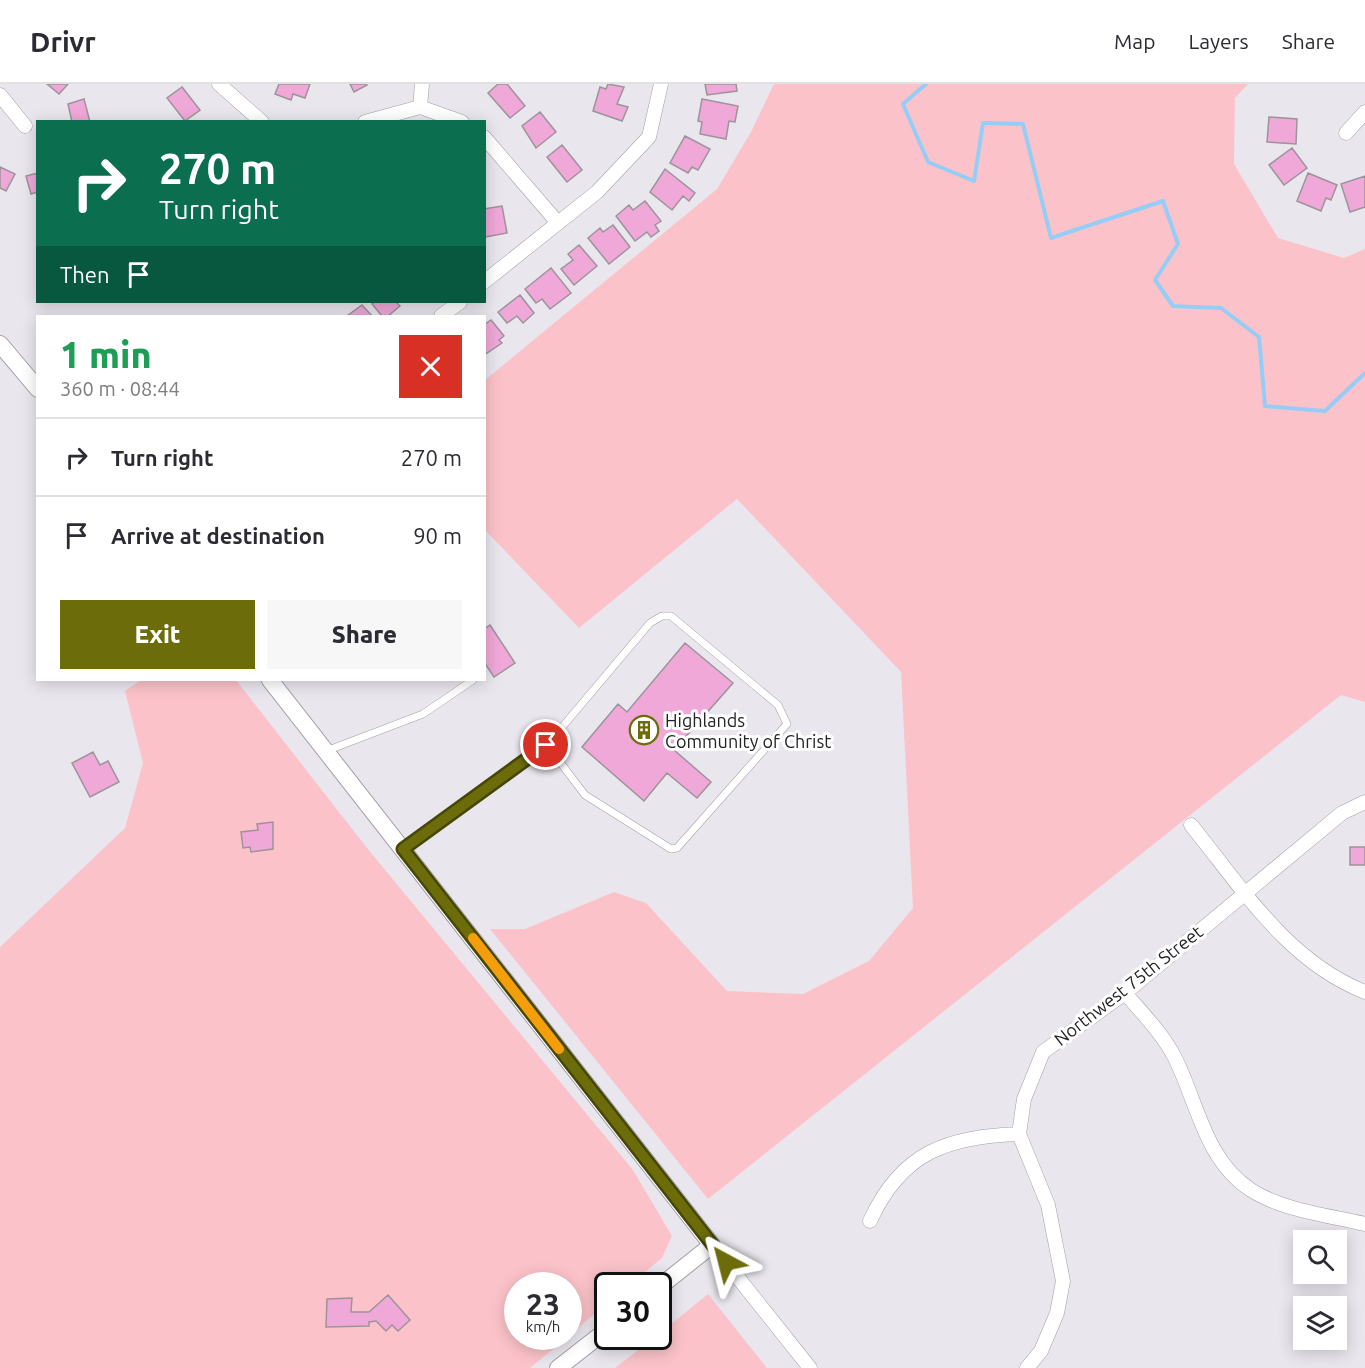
<!DOCTYPE html>
<meta charset="utf-8">
<style>
:root{--surface:#fff;--page:#f7f7f7;--text:#2b2b33;--muted:#7c7c81;--line:#e1e1e2;--accent:#6c6c0b}
body{margin:0;font-family:Ubuntu,sans-serif;background:var(--page);color:var(--text);height:100vh;display:flex;flex-direction:column;font-size:22px;white-space:nowrap}
*{box-sizing:border-box;margin:0}
p{font-size:20px;color:var(--muted)}
.icon{flex:none;width:33px;height:33px;fill:none;stroke:currentColor;stroke-width:2;stroke-linecap:round;stroke-linejoin:round}
.map{position:relative;flex:1;overflow:hidden}
.panel{position:absolute;left:36px;top:231px;width:450px;height:366px;display:flex;flex-direction:column;background:var(--surface);border-radius:0px;box-shadow:0 3px 15px #0003}
.panel>*{flex:none}
.hud{position:absolute;left:36px;top:36px;width:450px;height:183px;border-radius:0px;box-shadow:0 3px 15px #0003;background:#0b6e4f;color:#fff;overflow:hidden}
.tools{position:absolute;left:1293px;top:1146px;display:grid;gap:12px}
.tools a{display:grid;place-items:center;width:54px;height:54px;border-radius:0px;background:var(--surface);box-shadow:0 3px 15px #0003;font-size:30px}
.speed{position:absolute;left:504px;top:1188px;display:flex;gap:12px;font-size:30px;font-weight:700;text-align:center}
.speed>*{display:grid;place-content:center;width:78px;height:78px;border-radius:50%;background:var(--surface);box-shadow:0 3px 15px #0003;line-height:1}
.speed small{font-size:15px;font-weight:400}
.speed .limit{border:3px solid #111;border-radius:9px;background:#fff;color:#111}
.pin{position:absolute;display:grid;place-items:center;width:51px;height:51px;color:#fff;margin:-26px;border:3px solid #fff;border-radius:50%;box-shadow:0 2px 6px #0007}
.me{position:absolute;width:66px;margin:-33px;rotate:322deg;stroke-linejoin:round;filter:drop-shadow(0 0 4px #0008)}
.turn{display:flex;align-items:center;gap:21px;height:126px;padding:0 24px;font-size:27px}
.turn .icon{width:78px;height:78px;stroke-width:2.5}
.turn b{display:block;font-size:42px;line-height:51px}
.then{display:flex;align-items:center;height:57px;padding:0 24px;background:#0003;gap:12px;font-size:22px}
.round{display:grid;place-items:center;flex:none;width:63px;height:63px;border-radius:0px;background:var(--page)}
.overview{display:flex;align-items:center;justify-content:space-between;height:102px;padding:0 24px}
h1{font-size:36px;font-weight:800;line-height:45px;color:#1e9e55}
.button{display:flex;gap:12px;margin-top:auto;padding:12px 24px}
.button a{flex:1;height:69px;border-radius:0px;background:var(--accent);color:#fff;font-size:24px;font-weight:800;line-height:69px;text-align:center}
.button a+a{background:var(--page);color:var(--text)}
ul{padding:0;list-style:none}
li{display:flex;align-items:center;gap:18px;height:78px;padding:0 24px;border-top:2px solid var(--line)}
li div{flex:1}
li b{display:block;font-size:22px}
li em{font-style:normal}
header{display:flex;align-items:center;gap:36px;box-sizing:border-box;height:84px;padding:0 30px;background:var(--surface);border-bottom:2px solid var(--line)}
header strong{font-size:28px}
nav{display:flex;gap:33px;margin-inline-start:auto;font-size:21px}
.map>svg:first-child{display:block}
.green{fill:#fbc3c9}
.lines{fill:none;stroke-linecap:round;stroke-linejoin:round}
.stream{stroke:#96cdf7;stroke-width:4}
.building{fill:#f0a8d8;stroke:#9c9499;stroke-width:1.5}
.service-casing{stroke:#a29ea6;stroke-width:8}
.minor-casing{stroke:#a29ea6;stroke-width:15}
.tertiary-casing{stroke:#a29ea6;stroke-width:18}
.service{stroke:#fff;stroke-width:7}
.minor{stroke:#fff;stroke-width:14}
.tertiary{stroke:#fff;stroke-width:16}
.route-casing{stroke:#464607;stroke-width:15}
.route{stroke:#6c6c0b;stroke-width:10}
.slow{stroke:#f59e0b;stroke-width:10}
.labels{text-anchor:middle;dominant-baseline:central;stroke-width:6;stroke-linejoin:round;paint-order:stroke}
.poi-label{font-size:18px;fill:#232225;stroke:#fff;text-anchor:start}
.street-label{font-size:18px;fill:#232225;stroke:#fff}
</style>
<header>
<strong>Drivr</strong>
<nav><a>Map</a><a>Layers</a><a>Share</a></nav>
</header>
<div class="map">
<svg width="1365" height="1284" viewBox="0 0 1365 1284">
<rect width="100%" height="100%" fill="#eae6ee"/>
<path class="green" d="M774,0H1248L1235,14L1234,80L1278,154L1344,174L1365,165V618L1341,611L708,1115L490,845H525L614,808L646,819L727,907L803,910L869,877L913,824L901,588L737,415L579,544L485,446V296L717,105L751,48Z
M141,596H236L367,764L633,1086L672,1152L662,1174L629,1201L608,1202L607,1219L569,1252L568,1202H518V1252L568,1253L530,1284H0V863L125,744L143,679L125,607Z
M708,1210L767,1284H615L655,1253L658,1252L659,1250Z"/>
<g class="lines">
<path class="stream" d="M926,0L903,20L928,78L974,97L983,39L1023,40L1051,154L1163,117L1178,160L1155,196L1173,222L1221,224L1259,253L1265,322L1325,327L1365,289"/>
</g>
<path class="building" d="M47,0H68L59,10Z
M279,0H310L305,14L293,10L291,16L275,10Z
M350,0H366L367,1L354,8Z
M498,0H507L525,22L510,34L488,9Z
M608,0L624,3L617,20L628,23L622,37L593,27L600,3L606,5Z
M705,0H736L737,7L707,11Z
M182,3L200,26L185,37L167,14Z
M84,15L90,38H72L68,20Z
M702,15L738,22L735,38L729,37L726,55L700,50L702,38L698,37Z
M540,28L556,48L536,64L522,42Z
M1269,33L1297,35L1296,60L1267,58Z
M685,52L710,65L698,86L692,83L688,89L670,79Z
M562,61L582,86L567,98L547,73Z
M1292,64L1307,84L1284,101L1269,81Z
M0,83L15,90L6,107L0,104Z
M665,85L695,109L689,117L683,112L672,126L650,108Z
M38,89V108L31,110L26,92Z
M1308,89L1337,101L1331,116L1326,114L1321,127L1297,117Z
M1365,92V123L1350,128L1341,100Z
M645,117L661,137L655,141L659,147L651,153L647,148L635,157L616,132L629,121L633,126Z
M502,122L507,149L485,153L484,125Z
M613,141L630,163L609,180L588,154L600,144L603,148Z
M579,161L597,182L574,201L561,185L573,176L568,170Z
M551,184L571,209L550,225L542,215L536,219L525,205Z
M520,211L534,229L523,239L517,232L507,239L498,228Z
M375,218H396L400,222L388,232H382L372,220Z
M362,221L372,232H347Z
M491,236L504,252L499,256L502,259L484,271V241Z
M490,541L515,579L494,593L484,578V545Z
M685,559L733,599L674,666L711,698L697,714L667,689L644,717L582,663L618,620L627,628Z
M93,668L100,681L108,677L119,698L90,713L72,679Z
M273,738V765L251,768L250,763L243,764L241,748L258,746L257,740Z
M1350,763H1365V781H1350Z
M388,1211L410,1236L398,1247L392,1241L386,1247L376,1237L369,1238V1242L326,1243L327,1215L352,1214L351,1228H369Z"/>
<g class="lines">
<g class="service-casing">
<path id="service" d="M326,667L423,630L473,596
M403,765L547,661L585,711L671,765L677,764L787,640L778,621L671,532H662L650,539L547,661"/>
</g>
<g class="minor-casing">
<path id="minor" d="M219,0L262,38
M0,11L25,42
M420,23L422,0
M365,38L420,23L462,38
M1346,49L1365,28
M484,53L558,139
M484,198L597,108L649,53L661,0
M441,232L460,218
M1191,741C1243,805 1287,877 1365,908
M1125,909C1142,929 1163,950 1175,974C1198,1020 1205,1076 1251,1106C1284,1127 1328,1131 1365,1140
M870,1137C902,1067 948,1053 1019,1050
M712,1161L810,1284
M1027,1284L1041,1267L1057,1229L1063,1197L1048,1121L1019,1050L1024,1015L1043,968L1125,909L1342,729L1365,718"/>
</g>
<g class="tertiary-casing">
<path id="tertiary" d="M0,260L38,305
M270,596L712,1161L658,1204
M558,1284L608,1245"/>
</g>
<use href="#service" class="service"/>
<use href="#minor" class="minor"/>
<use href="#tertiary" class="tertiary"/>
</g>
<g class="lines">
<g class="route-casing">
<path id="route" d="M546,661L403,765L726,1178"/>
</g>
<use href="#route" class="route"/>
<path class="slow" d="M473,854L559,965"/>
</g>
<defs>
<g id="building-ring" transform="scale(1.5)"><circle r="9.5" fill="#fff" stroke="#6c6c0b" stroke-width="1.5"/><path d="M-4-6H4V6H1V3H-1V6H-4ZM-2.5-4.3h1.7v1.8h-1.7ZM.8-4.3h1.7v1.8H.8ZM-2.5-1h1.7V.8h-1.7ZM.8-1h1.7V.8H.8Z" fill="#6c6c0b"/></g>
</defs>
<g fill-rule="evenodd">
<use href="#building-ring" x="644" y="646"/>
</g>
<g class="labels">
<g class="poi-label">
<text x="665" y="636">Highlands<tspan x="665" dy="21">Community of Christ</tspan></text>
</g>
<g class="street-label">
<text transform="translate(1128 901) rotate(-38)">Northwest 75th Street</text>
</g>
</g>
</svg>
<div class="tools">
<a><svg class="icon" aria-label="search" viewBox="0 0 24 24"><circle cx="10" cy="10" r="6"/><path d="M15 15l6 6"/></svg></a>
<a><svg class="icon" aria-label="layers" viewBox="0 0 24 24"><path d="M12 4l9 5-9 5-9-5zM3 14l9 5 9-5"/></svg></a>
</div>
<div class="speed"><div>23<small>km/h</small></div><div class="limit">30</div></div>
<div class="pin" style="left:546px;top:661px;background:#d93025"><svg class="icon" aria-label="arrive" viewBox="0 0 24 24"><path d="M6 21V4h12l-3 4 3 4H6"/></svg></div>
<svg class="me" style="left:726px;top:1178px" viewBox="-20 -20 40 40"><path d="M0-17L14 15 0 8-14 15z" fill="#6c6c0b" stroke="#fff" stroke-width="4"/></svg>
<div class="hud">
<div class="turn"><svg class="icon" aria-label="right" viewBox="0 0 24 24"><path d="M7 20v-9h11M14 6l5 5-5 5"/></svg><div><b>270 m</b>Turn right</div></div>
<div class="then">Then<svg class="icon" aria-label="arrive" viewBox="0 0 24 24"><path d="M6 21V4h12l-3 4 3 4H6"/></svg></div>
</div>
<section class="panel">
<div class="overview"><div><h1>1 min</h1><p>360 m · 08:44</p></div><a class="round" style="background:#d93025;color:#fff"><svg class="icon" aria-label="close" viewBox="0 0 24 24"><path d="M6 6l12 12M18 6L6 18"/></svg></a></div>
<ul>
<li><svg class="icon" aria-label="right" viewBox="0 0 24 24"><path d="M7 20v-9h11M14 6l5 5-5 5"/></svg><div><b>Turn right</b></div><em>270 m</em></li>
<li><svg class="icon" aria-label="arrive" viewBox="0 0 24 24"><path d="M6 21V4h12l-3 4 3 4H6"/></svg><div><b>Arrive at destination</b></div><em>90 m</em></li>
</ul>
<div class="button"><a>Exit</a><a>Share</a></div>
</section>
</div>
